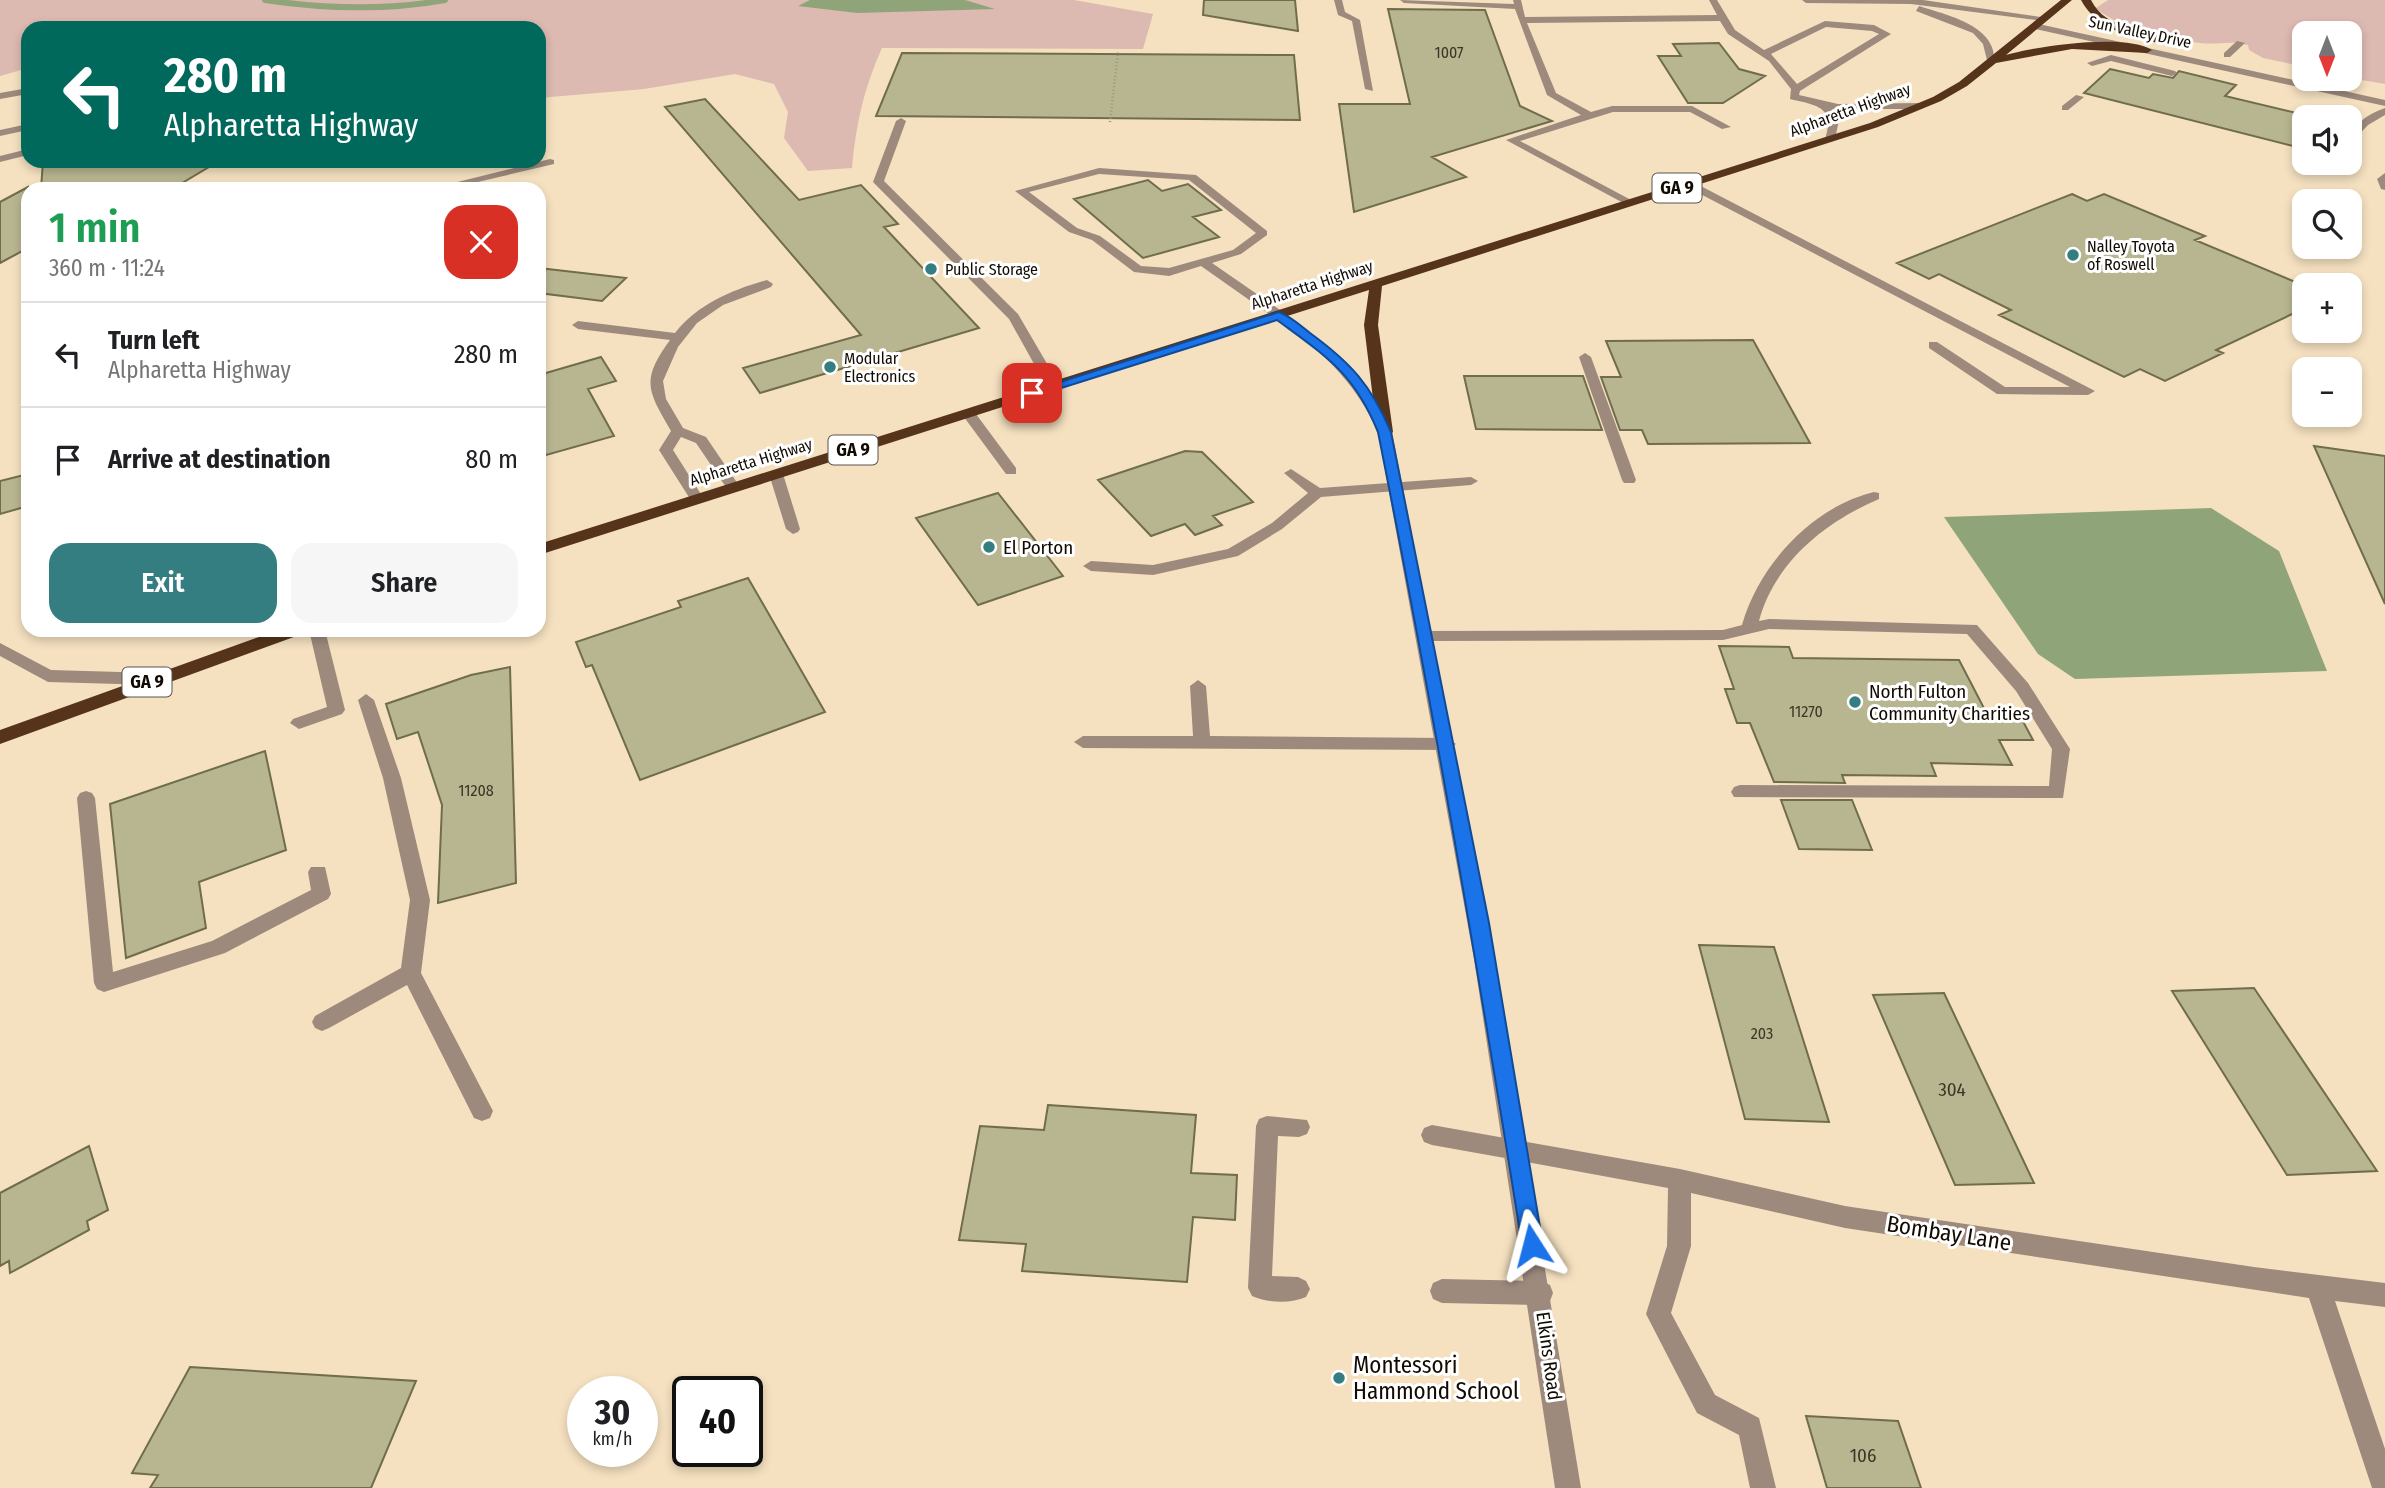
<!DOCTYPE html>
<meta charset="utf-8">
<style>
:root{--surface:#fff;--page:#f6f6f6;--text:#202124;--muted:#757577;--line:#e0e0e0;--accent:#347d80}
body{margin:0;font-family:"Fira Sans Condensed",sans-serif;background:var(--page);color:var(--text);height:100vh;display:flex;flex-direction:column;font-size:26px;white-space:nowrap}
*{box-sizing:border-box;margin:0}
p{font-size:23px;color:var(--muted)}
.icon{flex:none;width:38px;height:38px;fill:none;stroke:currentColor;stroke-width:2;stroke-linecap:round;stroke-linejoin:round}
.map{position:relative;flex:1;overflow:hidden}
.panel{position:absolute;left:21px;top:182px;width:525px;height:455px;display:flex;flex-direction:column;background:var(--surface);border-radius:21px;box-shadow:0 4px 10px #0003}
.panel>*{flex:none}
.top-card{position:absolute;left:21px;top:21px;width:525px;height:147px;border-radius:21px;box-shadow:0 4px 10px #0003;background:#00695c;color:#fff;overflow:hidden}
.needle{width:46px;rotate:180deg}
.tools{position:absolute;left:2292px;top:21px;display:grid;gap:14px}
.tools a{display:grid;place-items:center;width:70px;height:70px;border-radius:14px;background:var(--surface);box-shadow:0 4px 10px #0003;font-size:35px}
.speed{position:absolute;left:567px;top:1376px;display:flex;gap:14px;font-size:35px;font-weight:700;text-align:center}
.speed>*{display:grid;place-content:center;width:91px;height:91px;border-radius:50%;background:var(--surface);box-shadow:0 4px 10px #0003;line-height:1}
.speed small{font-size:18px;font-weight:400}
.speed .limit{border:4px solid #111;border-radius:10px;background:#fff;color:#111}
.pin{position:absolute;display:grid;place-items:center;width:60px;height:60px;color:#fff;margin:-30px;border-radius:14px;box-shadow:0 4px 10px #0006}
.me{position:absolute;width:77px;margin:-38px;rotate:351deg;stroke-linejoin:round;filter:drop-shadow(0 0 5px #0008)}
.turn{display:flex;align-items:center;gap:24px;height:147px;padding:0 28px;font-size:32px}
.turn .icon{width:91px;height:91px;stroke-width:2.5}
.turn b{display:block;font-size:49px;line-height:60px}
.round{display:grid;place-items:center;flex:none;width:74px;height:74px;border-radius:21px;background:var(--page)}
.overview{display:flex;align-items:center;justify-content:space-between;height:119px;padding:0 28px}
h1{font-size:42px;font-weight:600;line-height:52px;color:#1e9e55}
.cta{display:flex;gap:14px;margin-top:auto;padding:14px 28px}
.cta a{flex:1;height:80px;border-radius:21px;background:var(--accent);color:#fff;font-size:28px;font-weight:600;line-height:80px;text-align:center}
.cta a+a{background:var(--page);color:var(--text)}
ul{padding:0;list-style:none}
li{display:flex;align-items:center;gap:21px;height:105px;padding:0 28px;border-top:2px solid var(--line)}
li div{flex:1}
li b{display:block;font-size:26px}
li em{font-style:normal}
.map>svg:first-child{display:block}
.green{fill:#dcb9b1}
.water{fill:#90a479}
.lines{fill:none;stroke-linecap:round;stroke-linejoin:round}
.stream{stroke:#90a479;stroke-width:6}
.building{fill:#b8b591;stroke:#706d4c;stroke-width:2}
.path{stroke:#a2937b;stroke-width:2.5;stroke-dasharray:1 2.5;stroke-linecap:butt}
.service{fill:#9d8a7d;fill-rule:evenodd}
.minor{fill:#9d8a7d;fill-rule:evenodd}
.tertiary{fill:#9d8a7d;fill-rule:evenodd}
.trunk{fill:#56341b;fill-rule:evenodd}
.route{fill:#1a73e8;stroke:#114b97;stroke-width:2}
.poi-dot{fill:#347d80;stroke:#fff;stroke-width:2.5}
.labels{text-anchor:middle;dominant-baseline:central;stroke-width:6;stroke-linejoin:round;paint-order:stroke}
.far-street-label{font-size:16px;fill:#120b02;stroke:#fff}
.number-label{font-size:16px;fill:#3c3626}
.far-poi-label{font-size:16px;fill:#120b02;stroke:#fff;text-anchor:start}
.shield{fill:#fff;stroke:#59544e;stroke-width:2}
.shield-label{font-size:18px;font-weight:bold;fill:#120b02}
.poi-label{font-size:19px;fill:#120b02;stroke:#fff;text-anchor:start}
.near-number-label{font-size:19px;fill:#3c3626}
.street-label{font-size:19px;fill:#120b02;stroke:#fff}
.near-street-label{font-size:23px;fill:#120b02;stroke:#fff}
.near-poi-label{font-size:23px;fill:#120b02;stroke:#fff;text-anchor:start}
</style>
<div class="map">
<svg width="2385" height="1488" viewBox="0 0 2385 1488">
<rect width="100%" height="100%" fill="#f5e1c0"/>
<path class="green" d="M0,0H1074L1153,14L1143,49L882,48C864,88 856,124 852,168L808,171L784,138L788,112L774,84L735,74L644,89L539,98V28H28V68L0,76Z
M2108,0H2385V84L2350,78V33H2305V67L2263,58L2249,50L2248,45C2231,40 2217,45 2200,43C2166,40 2122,30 2096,8Z"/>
<path class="water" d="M810,0H965L995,9L857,13L798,6Z
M2211,508L2279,551L2327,671L2075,679L2038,654L1944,517Z"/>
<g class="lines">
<path class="stream" d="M265,0C326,9 384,11 445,0"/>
</g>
<path class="building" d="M1204,0H1295L1298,31L1203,15Z
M1388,9L1485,10L1520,106L1552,121L1432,157L1466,177L1354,212L1339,104H1410Z
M1719,43L1739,69L1765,76L1723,103H1688L1658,56H1681L1673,44Z
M902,53L1294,55L1300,120L876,116Z
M2110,69L2149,78L2153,74L2173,78L2179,71L2236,85L2225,96L2305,115V149L2084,93Z
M705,99L799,200L861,185L898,224L884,227L979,328L760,393L743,368L861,335L665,107Z
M43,161H219L172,189H41Z
M1148,180L1162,191L1188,184L1221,210L1193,217L1219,237L1143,258L1074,199Z
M28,187V248L0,263V202Z
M2072,194L2087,201L2104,194L2205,236L2195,240L2305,286V308L2216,350L2223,353L2165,381L2140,369L2124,377L1999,315L2011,310L1939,274L1929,279L1897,263Z
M539,268L626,278L602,301L539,293Z
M1753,340L1810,443L1648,444L1642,430H1620L1601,377H1621L1606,341Z
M601,357L616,381L588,389L614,436L539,457V375Z
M1464,376H1583L1602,430L1476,429Z
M2314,446L2385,456V604Z
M1185,451L1202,452L1253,502L1213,516L1222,525L1195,535L1185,524L1151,536L1098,480Z
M28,474V506L0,514V481Z
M998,493L1063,576L978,605L916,518Z
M748,578L825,712L640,780L592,665L586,667L576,642L681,607L678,601Z
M1719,646L1789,647L1793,658L1959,660L1987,714H2019L2033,740H1999L2012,765L1931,763L1936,776L1842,775L1845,783L1774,782L1750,723H1737L1725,689H1734Z
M510,667L516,883L438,903L442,805L418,732L397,739L386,704L471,675Z
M265,751L286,850L199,882L206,928L126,958L110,804Z
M1781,800H1852L1872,850L1799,849Z
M1699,945L1774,947L1829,1122L1745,1119Z
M2254,988L2377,1171L2287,1175L2172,991Z
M1944,993L2034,1183L1955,1185L1873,995Z
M1048,1105L1196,1115L1191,1173L1237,1175L1235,1220L1193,1217L1187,1282L1022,1271L1026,1244L959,1240L980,1126L1044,1130Z
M89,1146L108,1210L87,1221L89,1230L10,1273L9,1261L0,1266V1193Z
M190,1367L416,1381L371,1488H150L158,1475L132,1473Z
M1806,1416L1898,1421L1921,1488H1827Z"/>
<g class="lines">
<path class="path" d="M1110,122L1118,52"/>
<path class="service" d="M1334,0H1342L1345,12L1360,20L1373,91L1365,89L1352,21L1338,15Z
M1400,0L1514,4L1513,0H1521L1525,17L1717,15L1709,0H1717L1735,30L1764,50L1825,21L1874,25L1891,34L1800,91L1799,95L1838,104L1921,103L1926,106L1921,109H1832L1839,120L1835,139L1830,142L1825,139C1836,106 1815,105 1790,99L1791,89L1769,61L1728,34L1720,21L1527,23L1556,93L1591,112L1612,106H1692L1731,127L1722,129L1690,112H1613L1520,141L1633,201L1635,203L1629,206L1506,140L1581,115L1547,95L1515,9L1404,3ZM1826,27L1872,31L1879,34L1797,84L1771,54Z
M2237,41L2245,43L2230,57H2224V53Z
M2111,55L2175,71L2177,73L2172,76L2111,61L2092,66L2087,63Z
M28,88V94L0,99V93Z
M2076,95L2084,97L2068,110H2062V106Z
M2385,108V115L2368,125L2350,144C2350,125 2368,114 2385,108Z
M901,118L906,121L884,181L1018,314L1060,386L1058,389H1048L1009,319L873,182L896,121Z
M28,124V130L0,136V130Z
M28,149V155L0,162V156Z
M550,159L554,160V164L448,189H429Z
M2317,163H2334L2325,167L2319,175H2311L2310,173Z
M1099,168L1196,175L1267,231V235L1241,254L1212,263L1283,312V318H1275L1201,266L1169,276L1134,272L1092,240L1069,232L1015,191ZM1099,174L1189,180L1256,233L1233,250L1169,268L1141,266L1100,236L1077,228L1029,192Z
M2385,173V190L2381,189L2377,179Z
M1685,182H1693L2095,391L2088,395L1997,394L1929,348V342H1937L2005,387H2070L1685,186Z
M767,280L773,284L771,287L723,305L697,323L678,347L663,381L666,399L683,428L706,437L740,487L738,490H728L696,443L681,437L673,450L704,499L697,503L692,502L659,450L671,431C648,391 640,381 670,340L578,329L572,325L578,321L675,333C698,304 732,290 767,280Z
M1585,353L1591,357L1636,480L1634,483H1624L1622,480L1579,357Z
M968,409L973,410L1016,468V474H1006L961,413Z
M1291,469L1320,488L1471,477L1478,481L1471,485L1321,497L1282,529L1238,556L1153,575L1091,571L1083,566L1091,561L1153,565L1228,549L1272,523L1308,493L1284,473Z
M776,470L783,474L800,529L798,532L793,534L786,529L769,474Z
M1874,492L1879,493V499C1825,522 1775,562 1759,621L1769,619L1977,625L2028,683L2070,749L2063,798L1734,797L1731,792L1734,787L1740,785L2049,786L2052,749L2016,691L1967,634L1769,629L1723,640L1426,641L1418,636L1426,631L1723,630L1742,625C1759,565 1812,507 1874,492Z
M309,630H325L345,710L342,714L299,729L290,723L293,719L327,707Z
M0,643L51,670L155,673L163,679L155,685L48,682L0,656Z
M1198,680L1206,686L1210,736L1447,738L1456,744L1447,750L1083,748L1074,742L1083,736H1193L1190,686Z
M366,694L374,700L401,778L430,900L421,973L493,1111L490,1118L482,1121L474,1118L407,985L329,1028L322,1031L315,1028L312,1022L315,1016L401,968L410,900L383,778L358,700Z
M86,791L92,793L95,798L113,972L212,941L311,890L308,872L311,867H325L331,894L328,899L225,953L104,992L97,989L94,983L77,798L80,793Z
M1267,1116L1307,1120L1310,1127L1307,1134L1299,1137L1278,1136L1272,1276L1298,1277L1306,1281L1310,1289L1306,1297C1291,1304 1267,1303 1252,1296L1248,1288L1256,1126L1259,1119Z
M1432,1125L1516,1140L1524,1143L1527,1150L1524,1157L1516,1160L1432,1145L1424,1142L1421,1135L1424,1128Z
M1442,1279L1541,1281L1550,1285L1553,1293L1550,1301L1541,1305L1442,1303L1433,1299L1430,1291L1433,1283Z"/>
<path class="minor" d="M2034,23L2385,100V106L2031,28Z
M1516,1140L1680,1169L1845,1206L2254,1267L2385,1283V1307L2335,1301L2385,1449V1488H2372L2309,1298L1845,1228L1691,1193V1246L1671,1313L1715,1395L1759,1418L1776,1488H1750L1739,1435L1697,1413L1646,1314L1667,1246L1668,1188L1516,1160L1508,1157L1505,1150L1508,1143Z"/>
<path class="tertiary" d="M1802,0H1923L2048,18L2044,21L1911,4L1806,3Z
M1919,6C1947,15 1999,26 1994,64H1988L1983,44L1973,33L1916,11Z
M1275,312H1283C1333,348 1365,376 1392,432L1494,959L1581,1488H1555L1474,959L1378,432C1353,378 1322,352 1275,318Z"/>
<path class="trunk" d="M2061,0H2072L2006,55C2036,46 2127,33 2152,50L2147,53L2072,49L1996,63L1967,86L1941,101L1878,127L1382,286L1378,325L1393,432L1390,435H1380L1377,432L1364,325L1369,290L539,555V544L1870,123L1933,97L1959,82Z
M2081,0H2091C2108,33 2144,25 2171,42L2166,45C2134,37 2098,32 2081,0Z
M278,630H305L302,634L0,744V730Z"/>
</g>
<path class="route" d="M1279,312C1290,316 1301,326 1310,333C1351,363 1371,385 1391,432L1489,923L1543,1245L1540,1253L1532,1256L1525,1253L1522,1245C1479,973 1432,702 1378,432C1354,373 1327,357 1277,320L1036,396L1026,393Z"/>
<g class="poi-dot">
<circle cx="2073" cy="255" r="7"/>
<circle cx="931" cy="269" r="7"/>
<circle cx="830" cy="367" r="7"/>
<circle cx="989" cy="547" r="7"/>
<circle cx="1855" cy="702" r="7"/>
<circle cx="1339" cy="1378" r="7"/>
</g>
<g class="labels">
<g class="far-street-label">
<text transform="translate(2140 32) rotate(12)">Sun Valley Drive</text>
<text transform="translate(1850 110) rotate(-20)">Alpharetta Highway</text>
<text transform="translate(1312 285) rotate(-18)">Alpharetta Highway</text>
<text transform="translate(751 462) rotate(-17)">Alpharetta Highway</text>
</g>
<g class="number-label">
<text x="1449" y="52">1007</text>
<text x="1806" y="711">11270</text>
<text x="476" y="790">11208</text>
<text x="1762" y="1033">203</text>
</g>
<g class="far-poi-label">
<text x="2087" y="246">Nalley Toyota<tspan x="2087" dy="18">of Roswell</tspan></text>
<text x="945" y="269">Public Storage</text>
<text x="844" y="358">Modular<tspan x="844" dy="18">Electronics</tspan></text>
</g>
<g class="shield">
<rect x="1652.5" y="173.5" width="49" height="29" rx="5"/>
<rect x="828.5" y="435.5" width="49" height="29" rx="5"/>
<rect x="122.5" y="667.5" width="49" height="29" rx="5"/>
</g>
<g class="shield-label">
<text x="1677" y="188">GA 9</text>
<text x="853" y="450">GA 9</text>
<text x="147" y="682">GA 9</text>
</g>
<g class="poi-label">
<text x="1003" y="547">El Porton</text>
<text x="1869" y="691">North Fulton<tspan x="1869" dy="22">Community Charities</tspan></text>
</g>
<g class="near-number-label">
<text x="1952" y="1089">304</text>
<text x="1863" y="1455">106</text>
</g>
<g class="street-label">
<text transform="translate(1549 1356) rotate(82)">Elkins Road</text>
</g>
<g class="near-street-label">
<text transform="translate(1949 1233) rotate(9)">Bombay Lane</text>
</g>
<g class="near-poi-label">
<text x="1353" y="1365">Montessori<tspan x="1353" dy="26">Hammond School</tspan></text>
</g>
</g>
</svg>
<div class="tools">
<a><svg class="needle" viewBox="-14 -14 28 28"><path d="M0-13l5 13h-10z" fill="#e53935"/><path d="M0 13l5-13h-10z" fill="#757577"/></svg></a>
<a><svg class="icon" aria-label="sound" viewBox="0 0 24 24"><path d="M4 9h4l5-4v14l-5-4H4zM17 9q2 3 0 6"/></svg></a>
<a><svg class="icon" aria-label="search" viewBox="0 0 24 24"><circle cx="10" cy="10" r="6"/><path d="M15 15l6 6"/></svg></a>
<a>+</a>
<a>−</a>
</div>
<div class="speed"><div>30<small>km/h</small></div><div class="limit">40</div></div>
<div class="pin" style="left:1032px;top:393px;background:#d93025"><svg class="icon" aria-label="arrive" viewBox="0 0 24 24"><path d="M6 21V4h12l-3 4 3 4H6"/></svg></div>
<svg class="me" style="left:1532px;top:1245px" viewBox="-20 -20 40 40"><path d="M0-17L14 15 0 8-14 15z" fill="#1a73e8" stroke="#fff" stroke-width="4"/></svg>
<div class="top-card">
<div class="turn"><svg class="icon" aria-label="left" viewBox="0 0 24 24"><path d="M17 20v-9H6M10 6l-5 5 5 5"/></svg><div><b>280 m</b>Alpharetta Highway</div></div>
</div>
<section class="panel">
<div class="overview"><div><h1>1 min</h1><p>360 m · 11:24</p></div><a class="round" style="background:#d93025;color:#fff"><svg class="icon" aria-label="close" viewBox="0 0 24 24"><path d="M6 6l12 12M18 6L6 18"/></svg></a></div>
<ul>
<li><svg class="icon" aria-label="left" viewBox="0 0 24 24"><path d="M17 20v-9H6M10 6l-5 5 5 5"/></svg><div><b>Turn left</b><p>Alpharetta Highway</p></div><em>280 m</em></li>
<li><svg class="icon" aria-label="arrive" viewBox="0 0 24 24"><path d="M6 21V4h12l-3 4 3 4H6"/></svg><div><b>Arrive at destination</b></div><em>80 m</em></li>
</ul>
<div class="cta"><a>Exit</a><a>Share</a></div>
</section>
</div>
